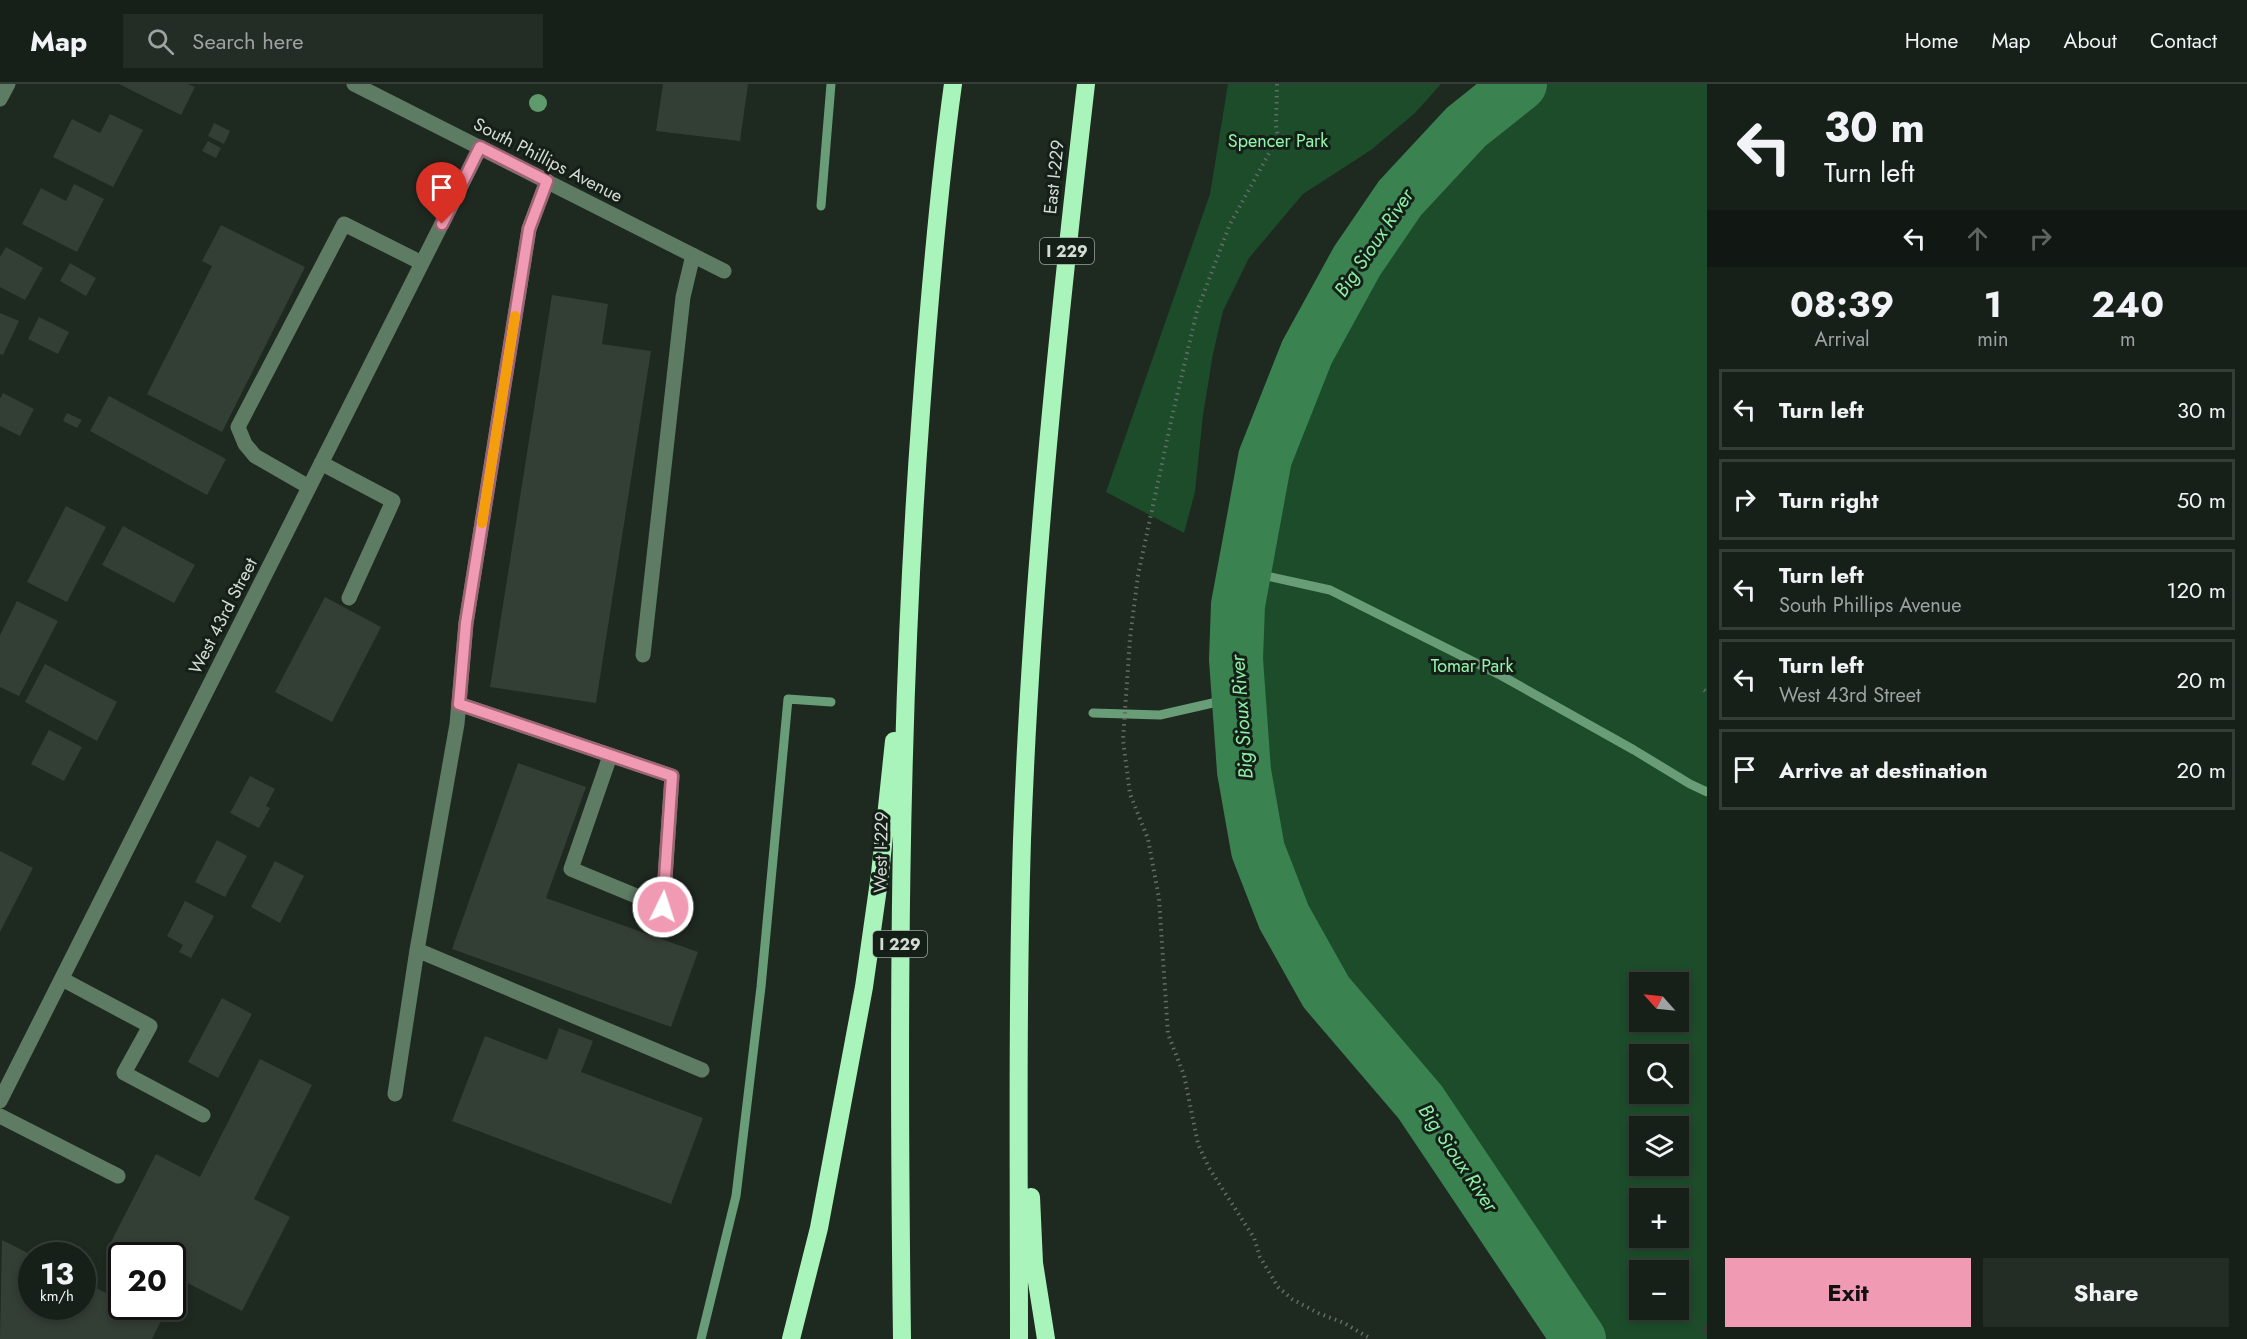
<!DOCTYPE html>
<meta charset="utf-8">
<style>
:root{--surface:#161f18;--page:#232c25;--text:#f1f3f6;--muted:#9ea2a2;--line:#353d37;--accent:#f19ab3}
body{margin:0;font-family:Jost,sans-serif;background:var(--page);color:var(--text);height:100vh;display:flex;flex-direction:column;font-size:22px;white-space:nowrap}
*{box-sizing:border-box;margin:0}
p{font-size:20px;color:var(--muted)}
.icon{flex:none;width:33px;height:33px;fill:none;stroke:currentColor;stroke-width:2;stroke-linecap:round;stroke-linejoin:round}
.map{position:relative;flex:1;overflow:hidden}
.panel{display:flex;flex-direction:column;background:var(--surface);width:540px}
.panel>*{flex:none}
.top-card{background:#161f18;color:var(--text);overflow:hidden}
.needle{width:39px;rotate:297deg}
.controls{position:absolute;left:1629px;top:888px;display:grid;gap:12px}
.controls a{display:grid;place-items:center;width:60px;height:60px;border-radius:0px;background:var(--surface);box-shadow:0 3px 9px #0003,0 0 0 2px var(--line);font-size:30px}
.speed{position:absolute;left:18px;top:1158px;display:flex;gap:12px;font-size:30px;font-weight:700;text-align:center}
.speed>*{display:grid;place-content:center;width:78px;height:78px;border-radius:50%;background:var(--surface);box-shadow:0 3px 9px #0003,0 0 0 2px var(--line);line-height:1}
.speed small{font-size:15px;font-weight:400}
.speed .limit{border:3px solid #111;border-radius:9px;background:#fff;color:#111}
.pin{position:absolute;display:grid;place-items:center;width:51px;height:51px;color:#fff;margin:-62px -26px;border-radius:50% 50% 50% 0;rotate:-45deg;box-shadow:0 0 6px #0007}
.pin .icon{rotate:45deg}
.me{position:absolute;width:66px;margin:-33px;rotate:4deg;stroke-linejoin:round;filter:drop-shadow(0 0 4px #0008)}
.turn{display:flex;align-items:center;gap:21px;height:126px;padding:0 18px;font-size:27px}
.turn .icon{width:78px;height:78px;stroke-width:2.5}
.turn b{display:block;font-size:42px;line-height:51px}
.lanes{display:flex;align-items:center;height:57px;padding:0 18px;background:#0003;justify-content:center;gap:30px;direction:ltr}
.lanes .off{opacity:.35}
.eta{display:flex;justify-content:space-evenly;align-items:center;height:102px;text-align:center}
.eta b{font-size:36px;font-weight:700;line-height:42px}
.action{display:flex;gap:12px;margin-top:auto;padding:12px 18px}
.action a{flex:1;height:69px;border-radius:0px;background:var(--accent);color:#111;font-size:24px;font-weight:700;line-height:69px;text-align:center}
.action a+a{background:var(--page);color:var(--text)}
ul{padding:0;list-style:none}
li{display:flex;align-items:center;gap:18px;height:81px;margin:0 12px 9px;padding:0 6px;border:3px solid var(--line);border-radius:0px}
li div{flex:1}
li b{display:block;font-size:22px}
li em{font-style:normal}
header{display:flex;align-items:center;gap:36px;box-sizing:border-box;height:84px;padding:0 30px;background:var(--surface);border-bottom:2px solid var(--line)}
header strong{font-size:28px}
nav{display:flex;gap:33px;margin-inline-start:auto;font-size:21px}
.search{width:420px;height:54px;background:var(--page);display:flex;align-items:center;gap:15px;box-sizing:border-box;padding:0 21px;border-radius:0px;color:var(--muted);font-size:22px}
main{display:flex;flex:1;min-height:0}
.map>svg:first-child{display:block}
.green{fill:#1c4c2a;fill-rule:evenodd}
.lines{fill:none;stroke-linecap:round;stroke-linejoin:round}
.stream{stroke:#689d78;stroke-width:9}
.river{stroke:#3a824f;stroke-width:54}
.building{fill:#333e35}
.path{stroke:#636d65;stroke-width:4;stroke-dasharray:1.5 4.5;stroke-linecap:butt}
.minor{stroke:#5e7b64;stroke-width:15}
.highway{stroke:#a9f4ba;stroke-width:18}
.tree{fill:#5f9a6d}
.route-casing{stroke:#9d6474;stroke-width:15}
.route{stroke:#f19ab3;stroke-width:10}
.slow{stroke:#f59e0b;stroke-width:10}
.labels{text-anchor:middle;dominant-baseline:central;stroke-width:6;stroke-linejoin:round;paint-order:stroke}
.shield{fill:#141f17;stroke:#9ba39d;stroke-width:1.5}
.shield-label{font-size:16px;font-weight:bold;fill:#d5dcd6}
.park-label{font-size:18px;fill:#94f6ac;stroke:#141f17}
.street-label{font-size:18px;fill:#d5dcd6;stroke:#141f17}
.water-label{font-size:20px;font-style:italic;fill:#8cefa5;stroke:#141f17}
</style>
<header>
<strong>Map</strong>
<div class="search"><svg class="icon" aria-label="search" viewBox="0 0 24 24"><circle cx="10" cy="10" r="6"/><path d="M15 15l6 6"/></svg>Search here</div>
<nav><a>Home</a><a>Map</a><a>About</a><a>Contact</a></nav>
</header>
<main>
<div class="map">
<svg width="1707" height="1255" viewBox="0 0 1707 1255">
<rect width="100%" height="100%" fill="#1e2920"/>
<path class="green" d="M1228,0H1441L1415,29L1371,66L1303,110L1249,174L1223,227L1213,270L1203,331L1195,408L1184,449L1106,408L1210,110Z
M1520,0H1707V1255H1579L1420,1018L1369,959L1284,833L1244,687L1236,575L1251,452L1332,222L1466,43ZM1640,898H1678V938H1640ZM1640,970H1678V1010H1640ZM1640,1042H1678V1082H1640ZM1640,1114H1678V1154H1640ZM1640,1186H1678V1226H1640Z"/>
<g class="lines">
<path class="stream" d="M821,122L831,0
M1244,487L1330,506L1502,592L1634,666L1690,700L1707,708
M1093,629L1160,631L1239,613
M701,1255L736,1112L761,903L788,615L831,618"/>
<path class="river" d="M1520,0L1466,43L1400,114L1357,177L1307,268L1265,374L1238,521L1236,575L1244,687L1258,766L1284,833L1326,908L1420,1018L1579,1255"/>
</g>
<path class="building" d="M119,0H188L195,3L181,31Z
M663,0H748L740,57L656,47Z
M110,30L143,46L113,103L53,73L72,35L100,49Z
M214,39L230,47L224,60L208,52Z
M208,57L221,64L216,74L202,67Z
M74,100L104,115L77,168L22,140L41,104L66,117Z
M221,141L305,183L222,348L147,310L212,182L202,177Z
M6,163L43,184L25,216L0,203V173Z
M70,179L96,194L86,212L60,197Z
M552,211L608,220L602,260L651,267L596,619L490,603Z
M0,229L19,237L3,271L0,270Z
M39,233L69,248L58,270L28,255Z
M3,309L34,325L20,352L0,342V315Z
M109,312L226,375L207,411L90,347Z
M67,329L82,336L77,344L63,337Z
M66,422L106,443L67,518L27,498Z
M123,442L195,481L174,519L102,481Z
M325,513L381,543L332,638L275,608Z
M17,517L58,537L19,612L0,603V551Z
M45,580L117,618L97,657L25,618Z
M49,646L82,663L64,697L31,680Z
M518,679L586,703L546,814L698,868L671,943L452,865Z
M250,692L275,705L266,722L270,724L259,744L230,729Z
M217,756L247,772L225,813L195,798Z
M0,767L33,784L0,848Z
M275,777L304,792L280,839L251,823Z
M185,817L214,832L191,874L179,868L183,861L167,852Z
M222,914L252,930L218,994L188,978Z
M559,944L593,957L581,988L703,1034L671,1120L452,1037L485,952L547,976Z
M260,975L312,1001L254,1115L290,1133L242,1227L172,1191V1172H133L110,1160L156,1070L200,1093Z
M2,1156L32,1171V1222H82V1197L122,1217V1222H132L161,1237L152,1255H0Z
M1707,1239V1252L1701,1246Z"/>
<g class="lines">
<path class="path" d="M1277,0L1276,41L1278,53L1230,140L1197,227L1172,333L1138,491L1130,554L1123,656L1130,710L1148,755L1159,814L1168,950L1184,991L1198,1060L1209,1084L1254,1154L1260,1173L1278,1203L1292,1215L1318,1229L1344,1239L1371,1255
M1704,606L1707,608"/>
<path class="minor" d="M354,0L724,187
M0,15L8,0
M321,379L393,417L349,514
M309,403L255,372L245,360L238,343L344,140L422,179
M643,571L683,213L693,171
M459,620L672,692L663,823L571,785L610,672
M417,866L702,986
M62,895L150,942L124,989L203,1031
M395,1010L417,866L457,640L466,539L529,145L547,97
M0,1017L480,64
M0,1032L118,1092"/>
<path class="highway" d="M1031,1113L1034,1179L1046,1255
M791,1255L819,1144L864,903L880,790L894,657
M902,1255C898,945 898,636 921,327C929,218 938,108 953,0
M1019,1255C1019,1089 1017,922 1022,756C1031,503 1057,251 1086,0"/>
</g>
<circle class="tree" cx="538" cy="19" r="9"/>
<g class="lines">
<g class="route-casing">
<path id="route" d="M442,140L480,63L547,97L529,145L466,539L459,620L672,692L663,823"/>
</g>
<use href="#route" class="route"/>
<path class="slow" d="M482,439L515,232"/>
</g>
<g class="labels">
<g class="shield">
<rect x="1040" y="154" width="54" height="26" rx="4.5"/>
<rect x="873" y="847" width="54" height="26" rx="4.5"/>
</g>
<g class="shield-label">
<text x="1067" y="167">I 229</text>
<text x="900" y="860">I 229</text>
</g>
<g class="park-label">
<text x="1278" y="57">Spencer Park</text>
<text x="1472" y="582">Tomar Park</text>
</g>
<g class="street-label">
<text transform="translate(548 76) rotate(27)">South Phillips Avenue</text>
<text transform="translate(1054 93) rotate(-84)">East I-229</text>
<text transform="translate(223 532) rotate(-63)">West 43rd Street</text>
<text transform="translate(881 768) rotate(-89)">West I-229</text>
</g>
<g class="water-label">
<text transform="translate(1374 159) rotate(-56)">Big Sioux River</text>
<text transform="translate(1242 633) rotate(-94)">Big Sioux River</text>
<text transform="translate(1458 1074) rotate(56)">Big Sioux River</text>
</g>
</g>
</svg>
<div class="controls">
<a><svg class="needle" viewBox="-14 -14 28 28"><path d="M0-13l5 13h-10z" fill="#e53935"/><path d="M0 13l5-13h-10z" fill="#9ea2a2"/></svg></a>
<a><svg class="icon" aria-label="search" viewBox="0 0 24 24"><circle cx="10" cy="10" r="6"/><path d="M15 15l6 6"/></svg></a>
<a><svg class="icon" aria-label="layers" viewBox="0 0 24 24"><path d="M12 4l9 5-9 5-9-5zM3 14l9 5 9-5"/></svg></a>
<a>+</a>
<a>−</a>
</div>
<div class="speed"><div>13<small>km/h</small></div><div class="limit">20</div></div>
<div class="pin" style="left:442px;top:140px;background:#d93025"><svg class="icon" aria-label="arrive" viewBox="0 0 24 24"><path d="M6 21V4h12l-3 4 3 4H6"/></svg></div>
<svg class="me" style="left:663px;top:823px" viewBox="-20 -20 40 40"><circle r="17" fill="#f19ab3" stroke="#fff" stroke-width="3"/><path d="M0-11L8 9 0 5-8 9z" fill="#fff"/></svg>
</div>
<section class="panel">
<div class="top-card">
<div class="turn"><svg class="icon" aria-label="left" viewBox="0 0 24 24"><path d="M17 20v-9H6M10 6l-5 5 5 5"/></svg><div><b>30 m</b>Turn left</div></div>
<div class="lanes"><svg class="icon" aria-label="left" viewBox="0 0 24 24"><path d="M17 20v-9H6M10 6l-5 5 5 5"/></svg><svg class="icon off" aria-label="ahead" viewBox="0 0 24 24"><path d="M12 20V5M6 11l6-6 6 6"/></svg><svg class="icon off" aria-label="right" viewBox="0 0 24 24"><path d="M7 20v-9h11M14 6l5 5-5 5"/></svg></div>
</div>
<div class="eta">
<div><b>08:39</b><p>Arrival</p></div>
<div><b>1</b><p>min</p></div>
<div><b>240</b><p>m</p></div>
</div>
<ul>
<li><svg class="icon" aria-label="left" viewBox="0 0 24 24"><path d="M17 20v-9H6M10 6l-5 5 5 5"/></svg><div><b>Turn left</b></div><em>30 m</em></li>
<li><svg class="icon" aria-label="right" viewBox="0 0 24 24"><path d="M7 20v-9h11M14 6l5 5-5 5"/></svg><div><b>Turn right</b></div><em>50 m</em></li>
<li><svg class="icon" aria-label="left" viewBox="0 0 24 24"><path d="M17 20v-9H6M10 6l-5 5 5 5"/></svg><div><b>Turn left</b><p>South Phillips Avenue</p></div><em>120 m</em></li>
<li><svg class="icon" aria-label="left" viewBox="0 0 24 24"><path d="M17 20v-9H6M10 6l-5 5 5 5"/></svg><div><b>Turn left</b><p>West 43rd Street</p></div><em>20 m</em></li>
<li><svg class="icon" aria-label="arrive" viewBox="0 0 24 24"><path d="M6 21V4h12l-3 4 3 4H6"/></svg><div><b>Arrive at destination</b></div><em>20 m</em></li>
</ul>
<div class="action"><a>Exit</a><a>Share</a></div>
</section>
</main>
